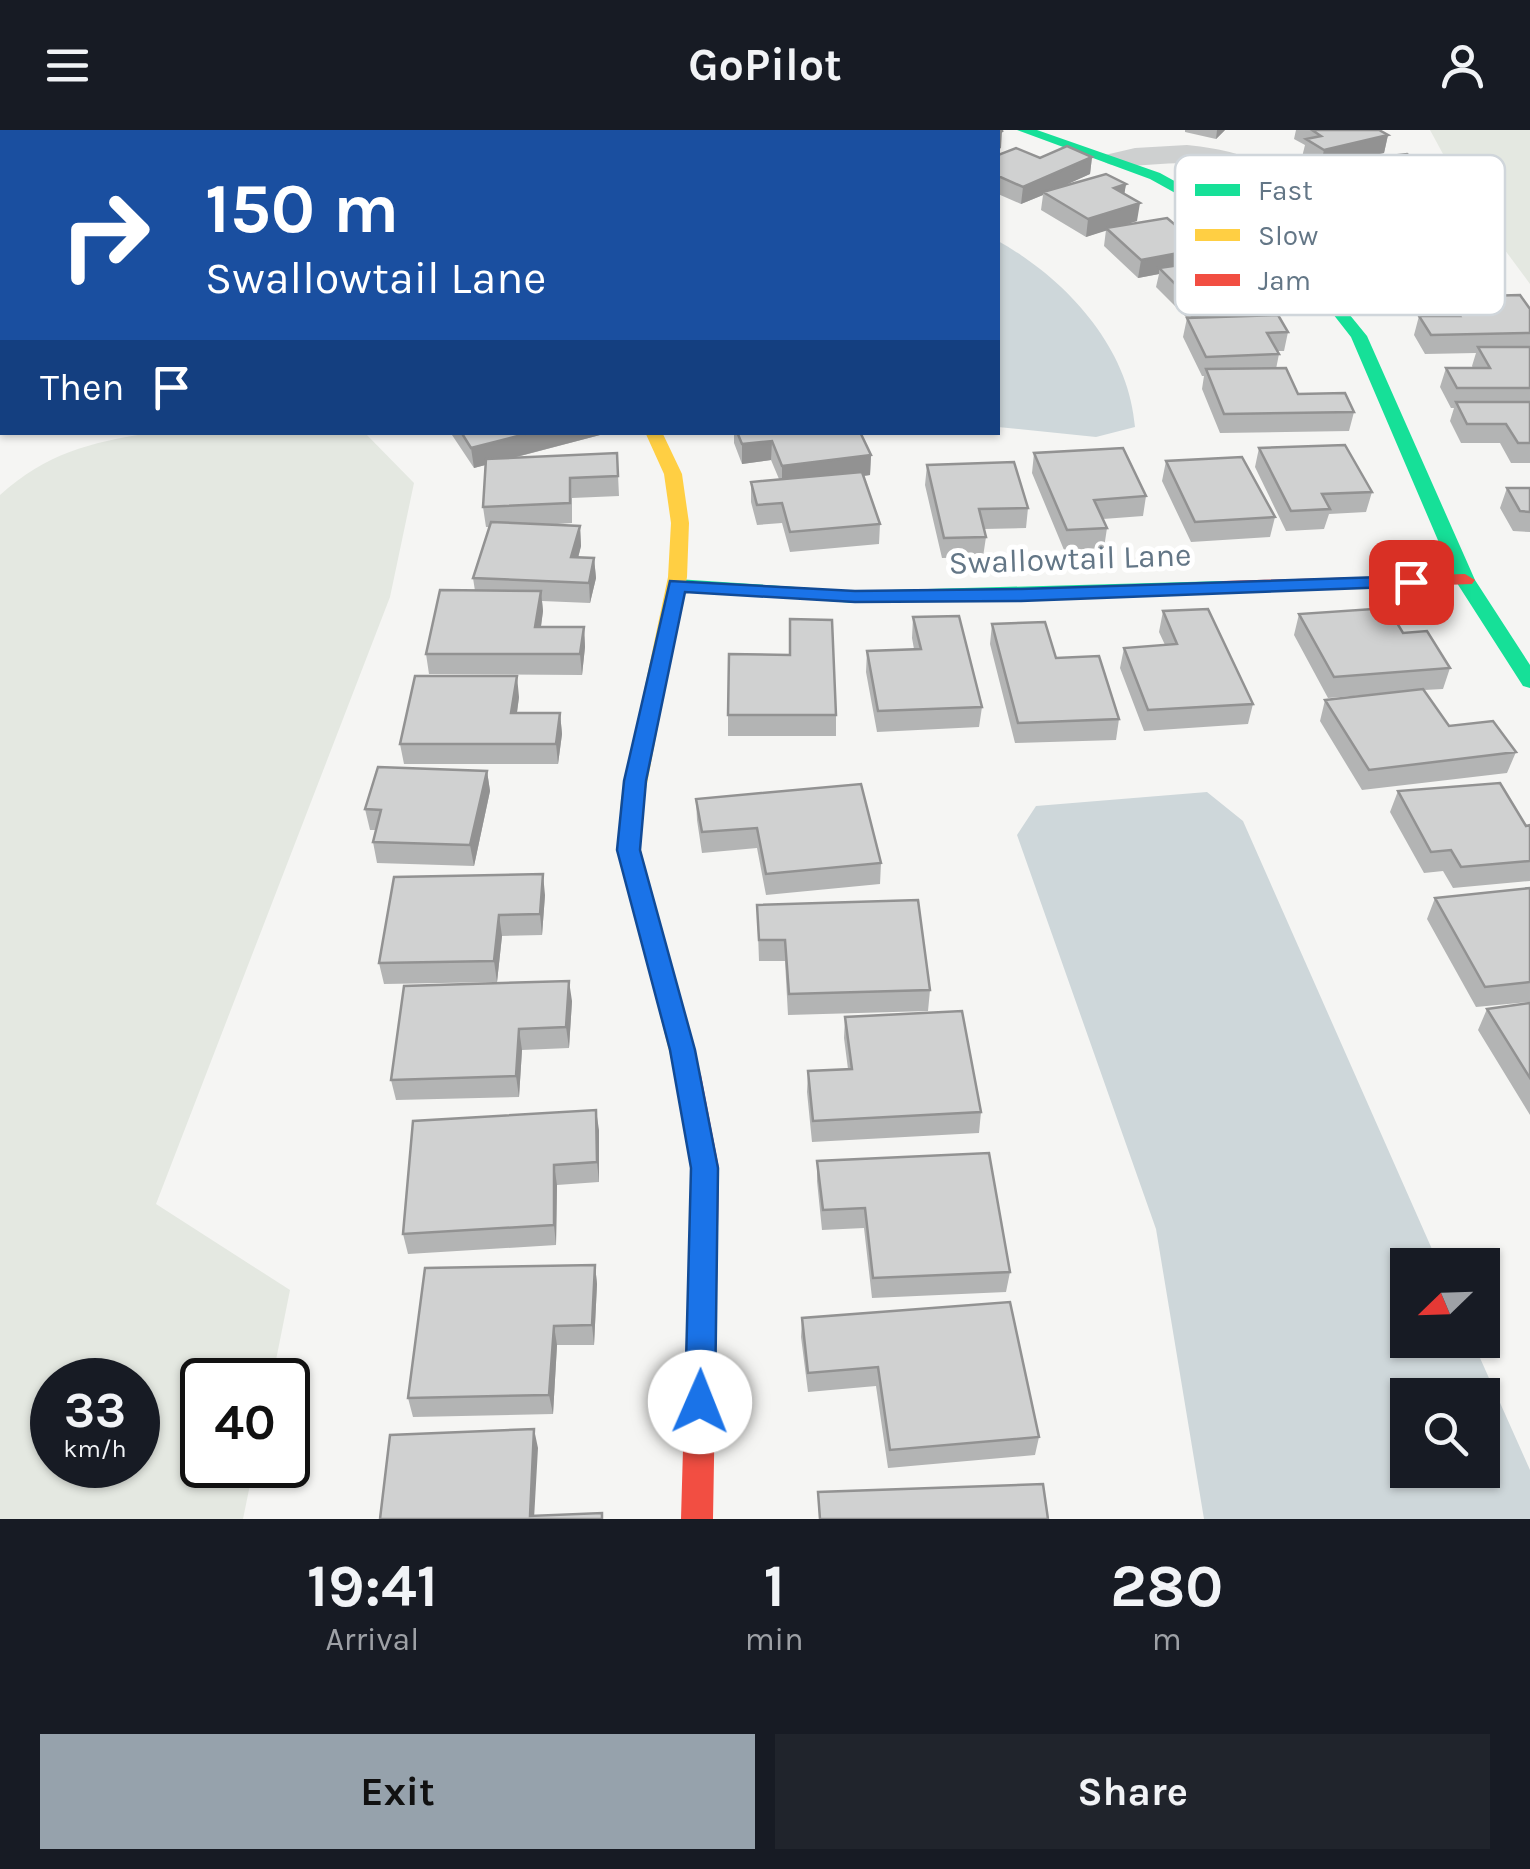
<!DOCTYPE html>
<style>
:root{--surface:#171b24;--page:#20242c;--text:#f1f3f6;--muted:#9ea1a6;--accent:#96a2ac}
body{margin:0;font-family:Karla,sans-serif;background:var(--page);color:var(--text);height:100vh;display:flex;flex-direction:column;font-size:38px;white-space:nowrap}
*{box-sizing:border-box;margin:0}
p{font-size:32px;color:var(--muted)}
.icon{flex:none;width:55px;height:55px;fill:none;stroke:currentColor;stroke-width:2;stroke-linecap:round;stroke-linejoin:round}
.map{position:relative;height:1389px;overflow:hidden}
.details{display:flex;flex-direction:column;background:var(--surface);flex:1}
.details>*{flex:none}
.top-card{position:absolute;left:0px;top:0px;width:1000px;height:305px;box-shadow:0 2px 8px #0004;background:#1a4fa0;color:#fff;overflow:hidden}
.needle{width:65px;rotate:247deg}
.buttons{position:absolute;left:1390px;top:1118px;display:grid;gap:20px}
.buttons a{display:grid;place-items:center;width:110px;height:110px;border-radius:0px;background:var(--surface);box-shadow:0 2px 8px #0004;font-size:50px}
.speed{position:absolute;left:30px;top:1228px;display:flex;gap:20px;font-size:50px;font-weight:700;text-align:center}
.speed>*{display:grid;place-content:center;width:130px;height:130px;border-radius:50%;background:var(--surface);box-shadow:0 2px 8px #0004;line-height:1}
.speed small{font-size:25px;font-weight:400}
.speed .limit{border:5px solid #111;border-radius:15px;background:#fff;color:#111}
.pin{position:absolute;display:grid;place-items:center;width:85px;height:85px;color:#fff;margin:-42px;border-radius:20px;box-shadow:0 5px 15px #0006}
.me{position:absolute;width:110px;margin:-55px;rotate:1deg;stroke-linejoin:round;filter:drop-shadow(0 0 8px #0008)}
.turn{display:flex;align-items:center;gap:35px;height:210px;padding:0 40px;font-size:45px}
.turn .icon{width:130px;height:130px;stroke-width:2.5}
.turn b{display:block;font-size:70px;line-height:85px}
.then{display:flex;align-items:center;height:95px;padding:0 40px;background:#0003;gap:20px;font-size:38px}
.eta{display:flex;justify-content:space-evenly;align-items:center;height:170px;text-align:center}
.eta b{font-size:60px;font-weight:700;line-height:70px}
.primary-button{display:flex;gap:20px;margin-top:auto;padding:20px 40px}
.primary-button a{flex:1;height:115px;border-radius:0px;background:var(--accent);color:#111;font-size:40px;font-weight:700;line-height:115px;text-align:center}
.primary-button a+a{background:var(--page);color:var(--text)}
header{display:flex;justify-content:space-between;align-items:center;height:130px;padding:0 40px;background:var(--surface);font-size:45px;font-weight:700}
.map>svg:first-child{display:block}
.green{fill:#e4e8e1;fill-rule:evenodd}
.water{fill:#ced7da;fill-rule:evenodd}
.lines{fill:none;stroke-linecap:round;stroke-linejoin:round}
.street{fill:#ced0d0;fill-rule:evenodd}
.fast{fill:#16e098;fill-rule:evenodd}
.slow{fill:#ffcf43;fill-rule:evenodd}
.jam{fill:#f24e42;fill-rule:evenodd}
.wall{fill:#b3b4b4}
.shaded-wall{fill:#929292}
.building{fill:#d0d1d1;stroke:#929292;stroke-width:2.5}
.route{fill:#1a73e8;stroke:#114b97;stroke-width:2.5}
.labels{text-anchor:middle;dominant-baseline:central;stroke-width:10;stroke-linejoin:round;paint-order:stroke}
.street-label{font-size:32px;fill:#637686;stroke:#fff}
.key{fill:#fff;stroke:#d0d6db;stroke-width:2.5}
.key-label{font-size:28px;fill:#637686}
</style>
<header><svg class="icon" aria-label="menu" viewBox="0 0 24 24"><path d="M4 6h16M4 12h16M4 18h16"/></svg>GoPilot<svg class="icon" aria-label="person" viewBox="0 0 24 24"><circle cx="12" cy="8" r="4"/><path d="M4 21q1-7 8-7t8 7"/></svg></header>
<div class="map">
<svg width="1530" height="1389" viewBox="0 0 1530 1389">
<rect width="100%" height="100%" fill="#f5f5f3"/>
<path class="green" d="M1430,0H1530V154L1468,70Z
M149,303H365L414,353L390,467L156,1074L290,1160L272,1250H202V1335H254L243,1389H0V365C47,323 89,313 149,303ZM52,1250H138V1335H52Z"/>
<path class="water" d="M998,111C1066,149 1129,217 1135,297L1096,307L998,297Z
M1207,662L1243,691L1439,1135H1408V1210H1472L1530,1340V1389H1204L1156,1099L1017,705L1036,676ZM1408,1265H1482V1340H1408Z"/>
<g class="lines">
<path class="street" d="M1187,15C1240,21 1274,29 1298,81L1294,86L1256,103H1238L1234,97L1238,91L1271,78C1235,0 1123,52 1102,30L1105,25L1135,18Z
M2,195V213L0,214V196Z"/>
<path class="fast" d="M1017,0H1037L1160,43L1252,94L1318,146L1367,206L1475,450L1530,535V558L1523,556L1455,450L1351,207L1308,152L1242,100L1150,49Z
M677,449L855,461L1223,451L1233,457L1223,463L855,473L670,459L667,455L670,451Z"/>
<path class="slow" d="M645,302H662L682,344L689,393L687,447L644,669L640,717L701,945L697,952L688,955L679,952L675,945L618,717L621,669L668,447L671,393L664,344Z"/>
<path class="jam" d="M1465,444L1475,450L1472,454L1223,463L1213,457L1223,451Z
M688,935L697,938L701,945L719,1038L713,1389H681L691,1038L675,945L679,938Z"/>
</g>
<path class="wall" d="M0,0H90L86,2H2V9H0Z
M154,0H271L270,2H152Z
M736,0H804L802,2H745Z
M1185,0H1225L1216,9L1185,2Z
M1296,0H1379L1388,5L1384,23L1320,37L1302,27L1305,15L1294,9Z
M998,25L1040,28L1092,27L1090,44L1060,57L1126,54L1124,64L1137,91L1120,96L1237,112L1234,127L1259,140L1255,159L1250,160L1253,163L1250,182L1216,187L1288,202L1284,221H1277L1279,224L1276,239L1298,264L1354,282L1349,301L1220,303L1202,259L1204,246H1202L1183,207L1187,188L1156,157L1159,144L1138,148L1104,116L1106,100L1086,107L1041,80L1043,65L1021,74L998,64Z
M1349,31L1436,70L1422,72L1456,97L1451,115L1493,150L1488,166L1530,179V333H1511L1500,313H1461L1450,291L1454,278H1451L1440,257L1446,238H1473L1472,236L1476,223L1425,224L1414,205L1419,186H1442L1446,172L1398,177L1383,161L1387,143H1389L1387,140L1391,125L1387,126L1365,108L1336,112L1319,99L1323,81L1342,78L1330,67L1334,50L1345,48Z
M450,302H599L600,305L513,328L617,323L619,366L572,368V393L543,395L580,396L581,416L578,428H594L596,448L590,473L542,471L543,481L541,497H584L585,517L582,545L429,544L426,524L475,461L473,448L489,397H486L483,377L485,335L474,338Z
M734,302H860L871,325L870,345L864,346L880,394L879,414L790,422L782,393L757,395L751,372V352L779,349L771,330L742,334L734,313Z
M1259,318L1372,362L1366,382L1329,384L1324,399L1286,401L1255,337Z
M1034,323L1146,366L1143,386L1103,389L1107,398L1104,418L1064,420L1032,343Z
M1166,331L1275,387L1270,407L1191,412L1162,351Z
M927,335L1028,378L1026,398L984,399L986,407L983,427L942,428L925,355Z
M1507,358H1530V402L1513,401L1500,378Z
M1163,481L1253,574L1248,594L1144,601L1120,538L1124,518L1165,515L1159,502Z
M1299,484L1403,503L1450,538L1443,559L1424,560L1449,596L1516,622L1507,643L1362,660L1320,591L1325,570L1379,564L1328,568L1294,505Z
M913,487L982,577L979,597L877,602L866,542L867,521L914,519L912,508Z
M992,494L1056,528L1119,589L1116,610L1015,613L990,514Z
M790,525L836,585V606H728V585Z
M519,567L517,583H560L562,604L558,634H404L400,614Z
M487,641L490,661L474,736L377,733L373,712L376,700H370L365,679Z
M1398,661L1526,696L1530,695V751L1453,758L1443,741L1424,743L1390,682Z
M696,669L881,733L880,754L766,765L757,718L702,723L697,690Z
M1530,758V872L1476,877L1427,789L1435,768Z
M545,765L542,805L502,806L497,852L384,854L379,833Z
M757,775L930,860L928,881L788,885L785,831H759Z
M572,871L569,918L522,920L519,967L396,970L391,950Z
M1530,873V985L1478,900L1487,879Z
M845,887L981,982L979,1003L812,1012L807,962L808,941L848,939L844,908Z
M599,1000V1052L557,1055L556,1115L408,1124L403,1104Z
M817,1031L1010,1142L1006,1162L872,1168L864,1098L822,1100L817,1051Z
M595,1135L597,1154L594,1215H557L553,1284L413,1287L408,1268Z
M802,1188L1039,1307L1035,1325L888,1338L876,1256L808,1262L801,1207Z"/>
<path class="shaded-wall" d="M57,0H90L86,2H53Z
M885,0H900L897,2H882Z
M1217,0H1225L1216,9Z
M1002,1L1001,18L998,20V4Z
M1388,5L1384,23L1320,37L1324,20Z
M1092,27L1090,44L1046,64L1043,62V65L1021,74L1023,57Z
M1441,52L1436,70L1346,81L1350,63Z
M1126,54L1123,72L1114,58Z
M1140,73L1137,91L1086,107L1088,89Z
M1369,90L1365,108L1336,112L1341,94Z
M1456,97L1451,115L1391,122V125L1387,126L1392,108Z
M1237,112L1234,130L1159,138V144L1138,148L1141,130Z
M2,139V159L0,160V140Z
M1259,140L1255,159L1230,163L1234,144Z
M1253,163L1250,182L1190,191L1193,172Z
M533,302H599L600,305L474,338L471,318Z
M772,311L771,330L742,334V314Z
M871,325L870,345L782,356V336Z
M580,396L581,416L573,447L571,427Z
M594,428L596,448L590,473L589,453Z
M541,461L543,481L538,517L535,497Z
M584,497L585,517L582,545L580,524Z
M517,546L519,567L514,603L511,583Z
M560,583L562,604L558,634L556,614Z
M487,641L490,661L474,736L470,715Z
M543,744L545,765L542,805L540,784Z
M499,785L502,806L497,852L494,831Z
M569,851L572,871L569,918L566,897Z
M519,899L522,920L519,967L516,946Z
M596,980L599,1000V1052L597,1032Z
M554,1035L557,1055L556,1115L554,1095Z
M595,1135L597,1154L594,1215L592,1195Z
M554,1196L557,1215L553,1284L549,1265Z
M534,1299L538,1318L534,1389L530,1386Z"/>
<path class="building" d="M154,0H218L216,2H152Z
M352,0H452L451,2H351Z
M817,0H885L882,2H830Z
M921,0H941L950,2H917Z
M963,0H1001L1002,1L998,4L959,2Z
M1312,0H1379L1388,5L1324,20L1306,9L1321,6Z
M1067,16L1092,27L1023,57L998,46V25L1016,18L1040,28Z
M1407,24L1441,52L1350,63L1334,50L1366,46L1349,31Z
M1106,44L1126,54L1114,58L1140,73L1088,89L1043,62Z
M1167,88L1186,104L1220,98L1237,112L1141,130L1106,98Z
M2,107V139L0,140V108Z
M1243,126L1259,140L1234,144L1253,163L1193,172L1159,138Z
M1520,165L1530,179V203L1431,205L1419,186H1460L1448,167Z
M1278,185L1288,202L1267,203L1279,224L1206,227L1187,188Z
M1478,217H1530V258H1457L1446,238H1490Z
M1286,238L1298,264L1345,263L1354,282L1224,284L1206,239Z
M1456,272H1530V313H1518L1506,294H1467Z
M461,302H533L471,318Z
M737,302H860L871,325L782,336L772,311L742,314Z
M1345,315L1372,362L1322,364L1330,379L1291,381L1259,318Z
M1123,318L1146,366L1094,370L1107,398L1067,400L1034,323Z
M617,323L618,346L570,348V373L483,377L486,329Z
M1242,327L1275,387L1195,392L1166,331Z
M1014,332L1028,378L979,379L986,407L944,408L927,335Z
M862,342L880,394L790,402L782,373L757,375L751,352Z
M1507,358H1530V382L1520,381Z
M491,392L580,396L571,427L594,428L589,453L473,448Z
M440,460L541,461L535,497H584L580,524H426Z
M1388,478L1403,503L1427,501L1450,538L1334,547L1299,484Z
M1208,479L1253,574L1148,580L1124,518L1177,514L1163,481Z
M959,486L982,577L878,581L867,521L921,519L913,487Z
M790,489L832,490L836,585H728L729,524L790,525Z
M1045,492L1056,528L1099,526L1119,589L1018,593L992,494Z
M415,546H517L511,583H560L556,614H400Z
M1423,559L1449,596L1493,591L1516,622L1369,640L1325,570Z
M378,637L487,641L470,715L373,712L381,680L365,679Z
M1500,653L1526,696L1530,695V731L1461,737L1451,720L1431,722L1398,661Z
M861,654L881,733L766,744L757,698L702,702L696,669Z
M543,744L540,784L499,785L494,831L379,833L394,747Z
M1530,758V852L1485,857L1435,768Z
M918,770L930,860L789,864L785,810H759L757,775Z
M569,851L566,897L519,899L516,946L391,950L404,856Z
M1530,873V948L1487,879Z
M962,881L981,982L813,991L808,941L852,939L845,887Z
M596,980L597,1032L554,1035V1095L403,1104L413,991Z
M989,1023L1010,1142L873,1148L865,1078L823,1080L817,1031Z
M595,1135L592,1195L554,1196L549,1265L408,1268L425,1138Z
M1010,1172L1039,1307L890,1320L878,1237L808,1243L802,1188Z
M534,1299L530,1386L602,1383V1389H380L390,1305Z
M1043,1354L1048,1389H820L818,1362Z"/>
<path class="route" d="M1411,446L1418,447V456L1021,471L855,472L685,462L646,651L640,720L695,920L718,1038L715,1272L711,1282L700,1286L689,1282L685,1272L691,1038L670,920L617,720L624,651L670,451L855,461L1021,459Z"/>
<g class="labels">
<g class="street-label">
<text transform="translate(1070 429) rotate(-2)">Swallowtail Lane</text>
</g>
</g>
<rect x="1175" y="25" width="330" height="160" rx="15" class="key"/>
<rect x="1195" y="54" width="45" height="12" fill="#16e098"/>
<rect x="1195" y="99" width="45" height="12" fill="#ffcf43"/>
<rect x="1195" y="144" width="45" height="12" fill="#f24e42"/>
<g class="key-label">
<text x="1258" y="70">Fast</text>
<text x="1258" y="115">Slow</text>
<text x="1258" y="160">Jam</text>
</g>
</svg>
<div class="buttons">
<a><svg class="needle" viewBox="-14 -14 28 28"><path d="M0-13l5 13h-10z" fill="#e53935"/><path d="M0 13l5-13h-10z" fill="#9ea1a6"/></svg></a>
<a><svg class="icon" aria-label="search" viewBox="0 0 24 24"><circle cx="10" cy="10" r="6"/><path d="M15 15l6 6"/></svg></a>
</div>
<div class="speed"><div>33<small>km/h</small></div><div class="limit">40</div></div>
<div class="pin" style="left:1411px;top:452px;background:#d93025"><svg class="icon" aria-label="arrive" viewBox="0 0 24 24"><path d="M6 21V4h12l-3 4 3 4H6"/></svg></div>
<svg class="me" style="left:700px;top:1272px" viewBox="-20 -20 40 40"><circle r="19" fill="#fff"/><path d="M0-13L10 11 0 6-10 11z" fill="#1a73e8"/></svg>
<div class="top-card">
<div class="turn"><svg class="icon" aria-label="right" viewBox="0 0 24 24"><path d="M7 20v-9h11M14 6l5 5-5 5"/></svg><div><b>150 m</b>Swallowtail Lane</div></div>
<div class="then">Then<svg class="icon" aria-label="arrive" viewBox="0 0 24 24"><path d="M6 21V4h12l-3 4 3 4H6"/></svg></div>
</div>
</div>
<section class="details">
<div class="eta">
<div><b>19:41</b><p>Arrival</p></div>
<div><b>1</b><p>min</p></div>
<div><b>280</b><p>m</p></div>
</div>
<div class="primary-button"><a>Exit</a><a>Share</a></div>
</section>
